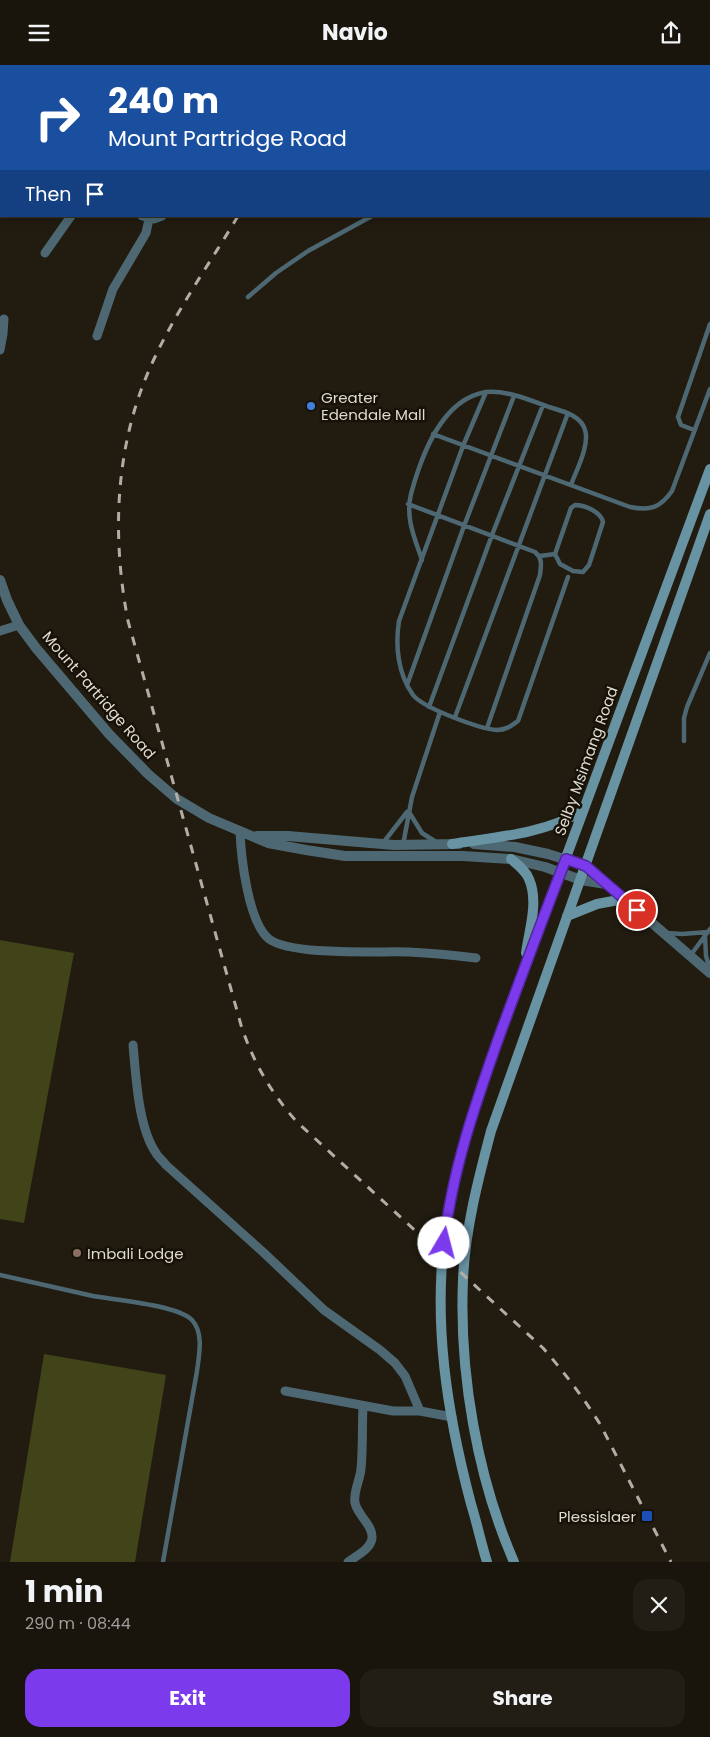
<!DOCTYPE html>
<meta charset="utf-8">
<style>
:root{--surface:#19140c;--page:#221d15;--text:#f1f3f6;--muted:#9f9e9d;--line:#37332d;--accent:#7c3aed}
body{margin:0;font-family:Poppins,sans-serif;background:var(--page);color:var(--text);height:100vh;display:flex;flex-direction:column;font-size:19px;white-space:nowrap}
*{box-sizing:border-box;margin:0}
p{font-size:16px;color:var(--muted)}
.icon{flex:none;width:28px;height:28px;fill:none;stroke:currentColor;stroke-width:2;stroke-linecap:round;stroke-linejoin:round}
.map{position:relative;height:1497px;overflow:hidden}
.panel{display:flex;flex-direction:column;background:var(--surface);flex:1}
.panel>*{flex:none}
.banner{position:absolute;left:0px;top:0px;width:710px;height:152px;box-shadow:0 2px 12px #0003,0 0 0 1px var(--line);background:#1a4fa0;color:#fff;overflow:hidden}
.pin{position:absolute;display:grid;place-items:center;width:42px;height:42px;color:#fff;margin:-21px;border:2px solid #fff;border-radius:50%;box-shadow:0 1px 5px #0007}
.me{position:absolute;width:55px;margin:-28px;rotate:8deg;stroke-linejoin:round;filter:drop-shadow(0 0 4px #0008)}
.turn{display:flex;align-items:center;gap:18px;height:105px;padding:0 25px;font-size:22px}
.turn .icon{width:65px;height:65px;stroke-width:2.5}
.turn b{display:block;font-size:35px;line-height:42px}
.then{display:flex;align-items:center;height:48px;padding:0 25px;background:#0003;gap:10px;font-size:19px}
.round{display:grid;place-items:center;flex:none;width:52px;height:52px;border-radius:15px;background:var(--page)}
.summary{display:flex;align-items:center;justify-content:space-between;height:85px;padding:0 25px}
h1{font-size:30px;font-weight:700;line-height:38px}
.primary-button{display:flex;gap:10px;margin-top:auto;padding:10px 25px}
.primary-button a{flex:1;height:58px;border-radius:15px;background:var(--accent);color:#fff;font-size:20px;font-weight:700;line-height:58px;text-align:center}
.primary-button a+a{background:var(--page);color:var(--text)}
header{display:flex;justify-content:space-between;align-items:center;height:65px;padding:0 25px;background:var(--surface);font-size:22px;font-weight:700}
.map>svg:first-child{display:block}
.green{fill:#414319}
.lines{fill:none;stroke-linecap:round;stroke-linejoin:round}
.service{stroke:#4d6872;stroke-width:4.5}
.minor{stroke:#4d6872;stroke-width:9}
.tertiary{stroke:#4d6872;stroke-width:10}
.secondary{stroke:#6793a3;stroke-width:10}
.rail{stroke:#b2aea5;stroke-width:3;stroke-dasharray:9 9;stroke-linecap:butt}
.route-casing{stroke:#51269a;stroke-width:12}
.route{stroke:#7c3aed;stroke-width:9}
.shop-dot{fill:#3f7fe0;stroke:#171207;stroke-width:2}
.education-dot{fill:#8d6e63;stroke:#171207;stroke-width:2}
.transit-dot{fill:#1a4fb4;stroke:#171207;stroke-width:2}
.labels{text-anchor:middle;dominant-baseline:central;stroke-width:5;stroke-linejoin:round;paint-order:stroke}
.poi-label{font-size:15px;fill:#dfdbd3;stroke:#171207;text-anchor:start}
.street-label{font-size:15px;fill:#dfdbd3;stroke:#171207}
</style>
<header><svg class="icon" aria-label="menu" viewBox="0 0 24 24"><path d="M4 6h16M4 12h16M4 18h16"/></svg>Navio<svg class="icon" aria-label="share" viewBox="0 0 24 24"><path d="M12 15V3M7 8l5-5 5 5M5 13v7h14v-7"/></svg></header>
<div class="map">
<svg width="710" height="1497" viewBox="0 0 710 1497">
<rect width="100%" height="100%" fill="#211b10"/>
<path class="green" d="M0,875L74,888L24,1158L0,1154Z
M44,1289L166,1310L135,1497H10Z"/>
<g class="lines">
<path class="service" d="M504,0V1
M480,1L482,0
M709,123H710
M248,232L276,208L308,186L372,151
M486,327L463,381L399,556C395,581 398,609 413,630C423,643 480,664 497,665C506,665 511,661 518,656L568,512
M694,365L681,360L678,352L710,259
M433,369L630,442C650,446 660,443 672,426L710,324
M408,439L535,487C543,494 541,500 540,510L487,663
M575,440C585,440 601,447 603,457L589,500L583,507L573,506L560,499L555,489L571,443Z
M540,491L555,489
M422,495C415,474 405,453 411,429C421,392 441,334 486,327C506,325 530,335 549,342C562,346 581,350 585,365C590,380 576,406 571,420
M407,620L464,461L514,331
M429,642L492,470L543,340
M455,652L568,348
M684,676V653L687,642L710,588
M409,747L422,768L436,777
M383,778L407,747
M403,780L412,732L440,647
M666,868L682,869L708,867
M705,871L706,891L710,904
M690,891L710,864
M0,1210C31,1217 62,1224 93,1231C116,1235 177,1240 192,1255C204,1268 199,1290 197,1306L163,1497"/>
<path class="minor" d="M10,0L11,1
M136,1V0
M226,1V0
M0,76L1,75
M142,151L154,154L162,151
M45,188L71,151
M97,271L113,224L146,168L149,154
M0,285L3,269L4,254
M0,566L19,560
M240,766C241,792 248,857 269,874C292,891 377,886 408,887C431,888 453,890 476,893
M133,980C136,1011 138,1062 156,1088C158,1092 163,1096 166,1100L263,1187L324,1245L380,1285L395,1298L405,1311L420,1346L452,1352
M285,1326L393,1346H420
M348,1497C356,1491 371,1484 372,1473C373,1460 358,1451 355,1438C353,1427 360,1415 361,1404C363,1383 362,1362 363,1341"/>
<path class="tertiary" d="M0,515L7,535L19,560L36,583L109,669L148,709L177,734L209,753L268,778L306,785L345,791H463L511,794L545,802L581,815L606,819
M257,771H288L394,780L459,779
M474,779L515,782L548,789L586,801L710,908"/>
<path class="secondary" d="M452,779C497,772 543,769 583,746
M511,794C518,800 526,806 529,814C539,837 529,865 526,888
M567,851L597,839L624,834
M487,1497C481,1478 477,1458 471,1439C447,1348 432,1256 446,1162C453,1113 467,1067 482,1019L710,404
M514,1497C477,1412 459,1308 463,1215C465,1165 478,1115 491,1066L710,449"/>
<path class="rail" d="M284,1V0
M238,151C210,198 178,243 155,292C115,375 111,468 128,556L241,960C253,997 271,1028 297,1057L543,1283C564,1307 583,1332 600,1359L671,1497"/>
</g>
<g class="lines">
<g class="route-casing">
<path id="route" d="M444,1178C452,1105 476,1037 500,969C522,910 543,852 566,794L586,801L637,845"/>
</g>
<use href="#route" class="route"/>
</g>
<circle class="shop-dot" cx="311" cy="341" r="5"/>
<circle class="education-dot" cx="77" cy="1188" r="5"/>
<rect class="transit-dot" x="641" y="1445" width="12" height="12" rx="2.5"/>
<g class="labels">
<g class="poi-label">
<text x="321" y="332">Greater<tspan x="321" dy="17">Edendale Mall</tspan></text>
<text x="87" y="1188">Imbali Lodge</text>
<text x="636" y="1451" text-anchor="end">Plessislaer</text>
</g>
<g class="street-label">
<text transform="translate(99 630) rotate(49)">Mount Partridge Road</text>
<text transform="translate(586 696) rotate(-70)">Selby Msimang Road</text>
</g>
</g>
</svg>
<div class="pin" style="left:637px;top:845px;background:#d93025"><svg class="icon" aria-label="arrive" viewBox="0 0 24 24"><path d="M6 21V4h12l-3 4 3 4H6"/></svg></div>
<svg class="me" style="left:444px;top:1178px" viewBox="-20 -20 40 40"><circle r="19" fill="#fff"/><path d="M0-13L10 11 0 6-10 11z" fill="#7c3aed"/></svg>
<div class="banner">
<div class="turn"><svg class="icon" aria-label="right" viewBox="0 0 24 24"><path d="M7 20v-9h11M14 6l5 5-5 5"/></svg><div><b>240 m</b>Mount Partridge Road</div></div>
<div class="then">Then<svg class="icon" aria-label="arrive" viewBox="0 0 24 24"><path d="M6 21V4h12l-3 4 3 4H6"/></svg></div>
</div>
</div>
<section class="panel">
<div class="summary"><div><h1>1 min</h1><p>290 m · 08:44</p></div><a class="round"><svg class="icon" aria-label="close" viewBox="0 0 24 24"><path d="M6 6l12 12M18 6L6 18"/></svg></a></div>
<div class="primary-button"><a>Exit</a><a>Share</a></div>
</section>
